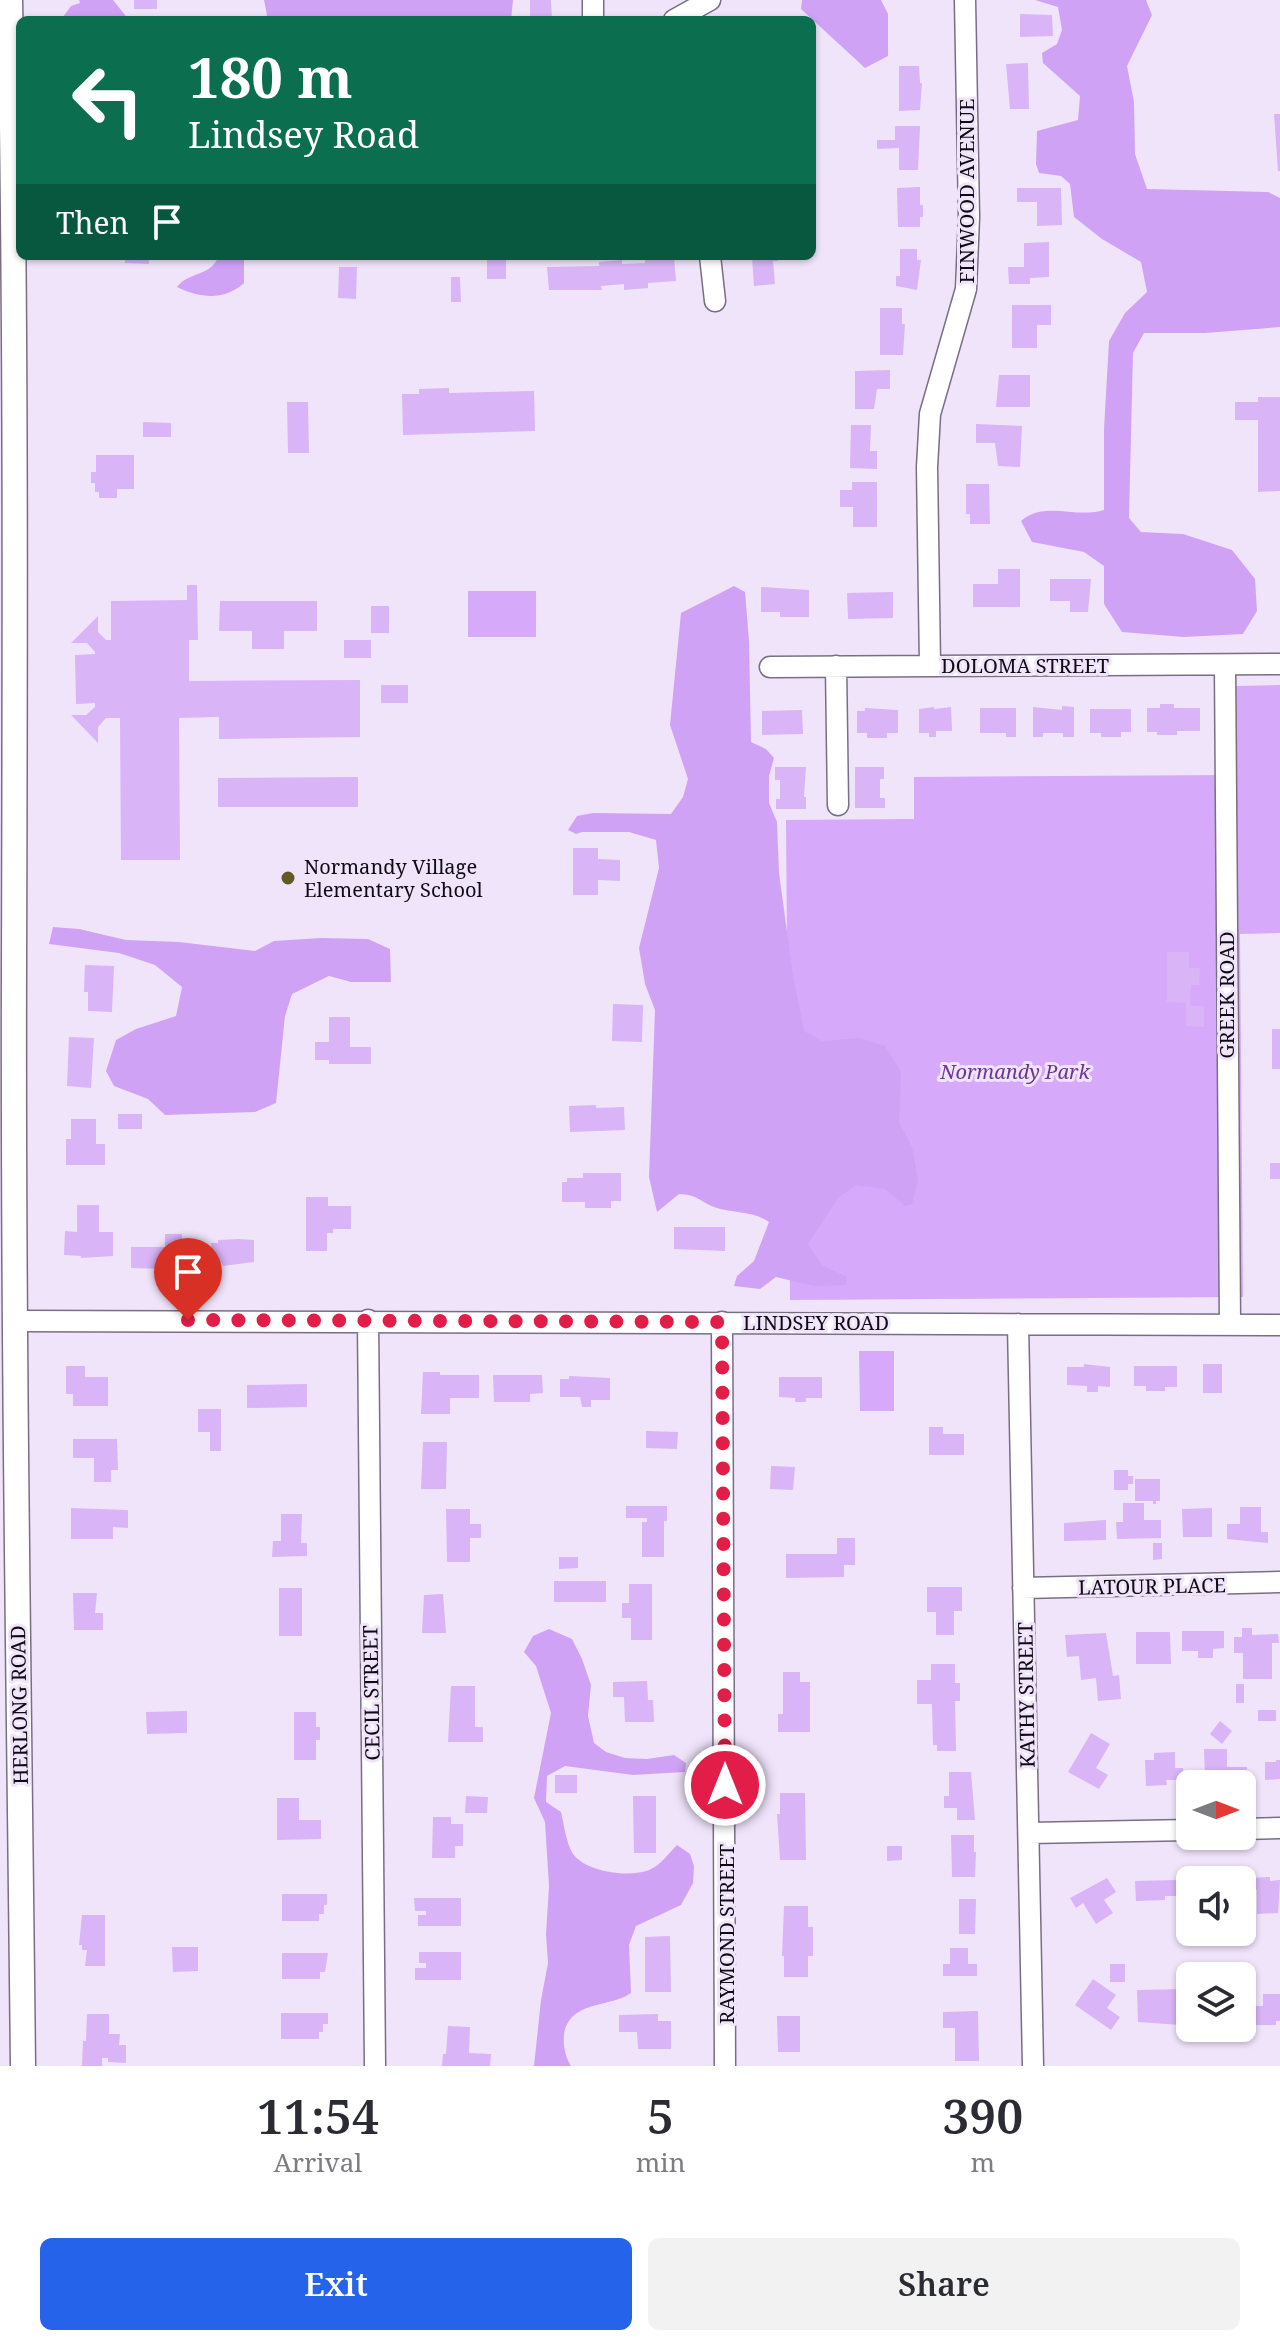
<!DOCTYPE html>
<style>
:root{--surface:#fff;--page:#f2f2f3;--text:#2b2b33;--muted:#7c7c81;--accent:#2563eb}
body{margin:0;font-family:"Noto Serif",serif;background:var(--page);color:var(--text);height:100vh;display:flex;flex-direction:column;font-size:30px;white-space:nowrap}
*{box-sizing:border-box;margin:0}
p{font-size:26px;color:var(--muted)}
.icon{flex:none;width:44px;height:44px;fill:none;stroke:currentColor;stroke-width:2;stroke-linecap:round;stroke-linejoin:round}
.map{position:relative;height:2066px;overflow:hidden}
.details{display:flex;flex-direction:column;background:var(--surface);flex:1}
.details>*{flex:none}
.top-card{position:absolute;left:16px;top:16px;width:800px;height:244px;border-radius:12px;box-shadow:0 2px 6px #0004;background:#0b6e4f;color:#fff;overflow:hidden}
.needle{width:52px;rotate:90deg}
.fabs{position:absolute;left:1176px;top:1770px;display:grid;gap:16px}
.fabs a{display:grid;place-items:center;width:80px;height:80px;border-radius:12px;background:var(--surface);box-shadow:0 2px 6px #0004;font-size:40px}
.pin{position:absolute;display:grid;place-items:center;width:68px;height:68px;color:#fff;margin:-82px -34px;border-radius:50% 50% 50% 0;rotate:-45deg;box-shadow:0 0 8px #0007}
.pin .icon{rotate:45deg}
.me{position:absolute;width:88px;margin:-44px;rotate:0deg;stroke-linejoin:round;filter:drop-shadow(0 0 6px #0008)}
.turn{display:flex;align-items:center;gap:28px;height:168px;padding:0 40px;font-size:36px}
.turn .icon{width:104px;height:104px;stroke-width:2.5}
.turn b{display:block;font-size:56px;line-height:68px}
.then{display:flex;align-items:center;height:76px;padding:0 40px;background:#0003;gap:16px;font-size:30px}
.eta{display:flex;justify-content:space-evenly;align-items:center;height:136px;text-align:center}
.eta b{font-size:48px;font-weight:600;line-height:56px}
.cta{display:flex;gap:16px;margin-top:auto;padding:16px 40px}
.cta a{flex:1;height:92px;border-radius:12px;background:var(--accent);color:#fff;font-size:32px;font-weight:600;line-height:92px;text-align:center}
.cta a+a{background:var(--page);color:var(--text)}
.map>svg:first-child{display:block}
.green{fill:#d6a9fb}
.forest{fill:#d0a2f5}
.building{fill:#d9b4f7}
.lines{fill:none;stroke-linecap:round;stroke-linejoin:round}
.minor-casing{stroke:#796f83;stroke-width:23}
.tertiary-casing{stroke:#796f83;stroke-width:27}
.minor{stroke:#fff;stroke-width:20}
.tertiary{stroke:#fff;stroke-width:24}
.route{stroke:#e11d48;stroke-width:14;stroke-dasharray:0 25.2}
.poi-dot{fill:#625925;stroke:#f0e4fb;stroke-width:3}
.labels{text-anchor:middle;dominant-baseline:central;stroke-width:6;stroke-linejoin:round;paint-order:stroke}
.street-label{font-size:20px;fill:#0f0b13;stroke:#f0e4fb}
.poi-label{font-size:20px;fill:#0f0b13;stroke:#f0e4fb;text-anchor:start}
.park-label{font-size:20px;font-style:italic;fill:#6d3493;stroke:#f0e4fb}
</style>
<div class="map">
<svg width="1280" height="2066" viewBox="0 0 1280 2066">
<rect width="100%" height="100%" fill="#f0e4fb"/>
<path class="green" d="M468,591H536V637H468Z
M1280,685V933L1240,934L1243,1297L790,1300L786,820L914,819V777L1236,775V686Z
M859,1351H894V1411H860Z"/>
<path class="forest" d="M79,0H113L129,20H56L63,17L71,6L80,3Z
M264,0H513L511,20H263L267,15Z
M802,0H881L888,14V56L865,68L801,9Z
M1035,0H1146L1152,15L1127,66L1134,102L1135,154L1147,189L1268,192L1280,198V327L1205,333H1144L1133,353L1129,518L1141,532L1183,534L1232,550L1255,579L1257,611L1243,634L1184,637L1122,632L1104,604V566L1084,552L1032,542L1021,521C1044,500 1077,519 1104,510V429L1109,341L1125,313L1147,292L1141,262L1102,239L1074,217L1070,184L1061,176L1039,173L1036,164L1037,131L1078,120L1080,96L1043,63L1042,53L1057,44L1062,30L1058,7Z
M219,256H244V283C225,301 199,298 177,287C189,271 209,278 219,256Z
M734,586L745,592L749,641L751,742L766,749L774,758L769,776V803L777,822L779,873L793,976L804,1031L822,1041L859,1038L885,1046L901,1072L899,1122L912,1147L918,1180L912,1204L905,1206L885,1189L856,1185L838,1198L808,1244L822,1265L847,1277L846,1285L814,1286L776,1277L760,1289L734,1286L737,1276L754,1261L769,1222C752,1210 733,1214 714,1207C699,1201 698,1195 679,1194L657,1212L649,1177L655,1010L645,984L639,948L659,868L656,840L629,832H582L576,834L568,830L577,816L593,813L671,814L683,797L688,779L670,725L681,613Z
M53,927L79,929L126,940L179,942L255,951L274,941L321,938L368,939L390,949L391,982H351L329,976L292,994L285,1016L276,1103L255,1112L165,1115L148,1099L114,1086L106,1071L116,1040L136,1029L176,1016L182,987L155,965L119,953L49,944Z
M549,1629L572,1639L582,1659L591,1685L588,1716L594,1743L606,1752L625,1758L647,1759L674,1755L686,1763L685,1772L633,1775L565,1766L547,1776L546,1802L561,1812C564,1824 566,1843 573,1854C586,1872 630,1878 649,1870C660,1866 669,1853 677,1845L690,1854L694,1866L693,1883L681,1905L636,1926L629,1945L631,1993C610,2008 569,2000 564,2035C563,2046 565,2056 571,2066H534L541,2000L548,1963L546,1934L549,1886L545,1822L534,1798L551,1713L536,1666L524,1652L533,1636Z"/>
<path class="building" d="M134,0H157V9H134Z
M530,0H551L552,20H530Z
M1020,14L1052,15L1053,36L1020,37Z
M1028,63L1029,109H1010L1006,64Z
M899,66H919L920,83H922L920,110L899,111Z
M1274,114H1280V171H1278Z
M895,126H920L918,170H899V148L877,149V140H895Z
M920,187V205H923V217H920V227H898L897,188Z
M1017,188H1061L1062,225L1037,226V202H1017Z
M1049,242V277L1030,278V284H1009L1008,267H1024V243Z
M900,249H917V260H921L917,290L896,286V276H900Z
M125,256H149V264L125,263Z
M487,256H506V279H487Z
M754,256H777L778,261H773L775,284L754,286L752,257Z
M674,257L676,281L648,283V288L624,290V284L601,286L602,290H549L547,267L599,266V262L622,260V264L645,263V259Z
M339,267H357L356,299L338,298Z
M451,277H460L461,302H451Z
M1012,305H1051V325H1037V348H1012Z
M880,308H902V324H905L903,355H880Z
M890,370V389H877L874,409H855V371Z
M999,375H1030V407H996Z
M449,388V393L534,391L535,431L403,435L402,394H419V389Z
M1258,397H1280V491L1258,492V420H1235V402H1258Z
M287,402H308L309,453H288Z
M143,422L171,423V437H143Z
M976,424L1022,426L1020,467L998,466L995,443H976Z
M851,425H871L870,451H877V469L850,468Z
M96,455H134V489H117V498H99V492H95V483H91V472H96Z
M852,482H877V527H853V507H840V490H852Z
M966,484H989L990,524H970V514H966Z
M998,569H1020V607H973V584H998Z
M1050,579H1091L1088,612H1070V601H1050Z
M187,585H197L198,640H189V681L360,680V737L219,739V717L179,718L180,860H121L120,718H106L98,727V743L71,715H86L95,707V703L76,704L75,655L95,654V652L87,643H71L98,616V632L106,640H111V601L187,600Z
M761,587L809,590V617H780V612H761Z
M893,592V618L848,619L847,593Z
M220,601H317V631H284V649H252V631H219Z
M371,606H389V633H371Z
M344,640H371V658H344Z
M381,685H408V703H381Z
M1160,704H1174V708H1200V731H1177V735H1157V732H1147V708H1160Z
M1062,706L1074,707V737H1063V733H1043V737H1033V707L1062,710Z
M934,707V709L951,707L952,731H936V737H929V733H919V709Z
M865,708L898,710V733H887V738H867V733H857V711H865Z
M980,708H1016V737H1006V733H980Z
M1090,709H1131V732H1121V737H1101V733H1090Z
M802,710L803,734L762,735V711Z
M775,767H806L804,797H806V809H776V799H780V780H775Z
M855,767H884V779H880V798H885V808H855Z
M358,777V807H218V778Z
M573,848H598V859L620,860V881L598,880V895H573Z
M1167,952H1189V968H1200L1199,985H1191L1190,1006H1204V1027L1186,1026V1003L1167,1002Z
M85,965L114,966L112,1012L88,1011V992H84Z
M613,1004L643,1005L642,1042L612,1041Z
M329,1017H350V1047H371V1064H329V1060H315V1042H329Z
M1272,1029H1280V1069H1272Z
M69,1037L94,1038L91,1088L67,1086Z
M596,1105V1108L624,1107L625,1130L570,1132L569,1106Z
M118,1114H142V1129H118Z
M71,1119H96V1144H105V1165H66V1139H71Z
M1270,1163H1280V1179H1270Z
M583,1173H621V1201H611V1208H585V1202H562V1182H567V1178H583Z
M306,1197H328V1206H351V1229H333V1233H327V1251H306Z
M77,1205H99V1232H113V1256L81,1258V1256L64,1255L65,1231L77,1232Z
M674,1227H725V1251L674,1249Z
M165,1234H182V1275H164V1269L131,1268V1247H165Z
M239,1239L254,1240V1262L223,1266L222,1263L212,1264L211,1243H218V1240Z
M1084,1364L1110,1367V1387L1098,1386V1392H1087V1386L1067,1385V1367H1084Z
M1203,1364H1222V1393H1203Z
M66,1366H85V1377H108V1406H73V1394H66Z
M1134,1366H1177V1387H1165V1391H1146V1386H1134Z
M423,1372H440V1375H479V1398H450V1414H421Z
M493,1375H542L543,1393L530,1394V1402H494Z
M569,1376L610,1378V1400H591V1407H582L580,1397H560V1379H569Z
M779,1377H822V1398H806V1402H795V1398L779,1397Z
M307,1384V1407L247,1408V1385Z
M198,1409H221V1451H210V1432H198Z
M929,1427H943V1434H964V1455H929Z
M646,1431L678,1432L677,1449L646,1448Z
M73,1439H117L118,1470H111V1482H94V1458H73Z
M423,1442H447L446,1489H421Z
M771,1466L795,1467L793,1490L770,1489Z
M1114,1470H1128V1476H1133V1484H1128V1490H1114Z
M1135,1479H1160V1501H1156V1504H1153V1501H1135Z
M1123,1503H1144V1520H1161V1538L1117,1539L1116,1522H1123Z
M626,1506H667V1521H664V1557H642V1522H647V1518H626Z
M1240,1507H1261V1532H1268V1543L1227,1539V1524H1240Z
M71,1508L128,1510V1528L113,1527V1539H71Z
M1212,1508V1537H1183L1182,1509Z
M446,1509H470V1524H481V1538H470V1562H447Z
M281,1514H302L301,1543H307V1556L272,1557L273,1541H281Z
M1106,1520V1540L1064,1541V1523Z
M837,1538H855V1565H844V1577L786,1578V1554H837Z
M1153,1543H1162V1559L1153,1560Z
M559,1557H578V1568L559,1569Z
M554,1581H606V1602H554Z
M629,1584H652V1640H631V1618H622V1603H629Z
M927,1587H962V1611H954V1635H936V1612H927Z
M279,1588H302V1636H279Z
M73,1593H97L95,1613H103V1630H74Z
M443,1594L446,1633H422L424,1595Z
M1242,1628H1252V1635L1278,1634L1279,1643H1272V1679H1243V1653H1234V1637H1242Z
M1182,1631H1224V1648L1213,1649V1658H1198V1651H1182Z
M1136,1632H1170L1171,1664H1136Z
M1106,1633L1113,1676L1119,1675L1121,1699L1098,1701L1096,1678L1081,1680L1079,1656L1067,1657L1065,1635Z
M931,1664H955V1683H960V1701H955L956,1751H937V1745H933L932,1704H917V1680H931Z
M783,1672H800V1682H810V1732H778V1714H783Z
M647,1681L648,1700H653L654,1722H625L624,1697H613V1682Z
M1236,1684H1244V1703H1236Z
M451,1686H475V1727H483V1742H448Z
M1258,1710H1276V1721H1258Z
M187,1711V1733L147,1734L146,1712Z
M294,1712H316V1727H320V1740H316V1760H294Z
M1220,1721L1232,1731L1222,1744L1210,1734Z
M1091,1733L1110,1744L1096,1768L1108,1775L1099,1789L1068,1772Z
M1204,1749H1227V1767H1247V1783L1202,1784V1777H1205Z
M1175,1752V1768H1183V1780H1166L1167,1785L1146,1786L1145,1760H1154V1753Z
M1276,1760H1280V1779L1265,1780V1762H1276Z
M949,1772H971L975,1820H957V1808H944V1796H949Z
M555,1775H577V1793H555Z
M780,1793H805L806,1860H780L777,1814H780Z
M466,1796L488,1797L487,1813H465Z
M633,1796H656V1853H634Z
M277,1798H299V1820H321V1839L277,1840Z
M433,1817H451V1824H463V1846H455V1858H432Z
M951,1835H974V1852H976L975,1877H952Z
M887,1846H902V1860L887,1861Z
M1232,1875V1880H1192V1876Z
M1270,1877V1881L1280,1880L1278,1913L1257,1914V1890H1249V1878Z
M1107,1878L1116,1892L1104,1900L1113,1913L1096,1924L1083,1903L1076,1908L1070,1898Z
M1177,1880V1896H1165V1900L1136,1901L1135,1881Z
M282,1894H327V1905H324V1914H319V1921H282Z
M414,1898H461V1926H418V1915H426V1911H415Z
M959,1899H976L975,1934H959Z
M784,1906H808V1927H813V1956H808V1977H784V1956H782Z
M82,1915H105V1966H85L87,1950H82V1945H79Z
M670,1936L671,1992H645V1937Z
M172,1947H198V1971L173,1972Z
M950,1948H968V1964H977V1976H943V1964H950Z
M419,1952H461V1980H415V1968H426V1963H419Z
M282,1953H328L325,1972H320V1979H282Z
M1110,1964H1125V1982H1110Z
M1093,1979L1116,1995L1107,2008L1120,2017L1111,2030L1075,2005Z
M1184,1989L1185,2018H1180V2025L1138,2022L1137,1990Z
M1263,1994H1280V2021H1276V2025H1254V2006H1263Z
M978,2011L979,2061H955V2028H943V2012Z
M281,2013H328V2024H323V2032H319V2039H281Z
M87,2014H109V2034H120L119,2045H126V2063L108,2062V2058H102V2066H82L83,2041H86Z
M658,2014V2021H671V2049H638L637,2032H619V2015Z
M777,2016H800V2052H778Z
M448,2026L470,2027L469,2053L491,2054L490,2066H442L443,2054H446Z"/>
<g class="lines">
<g class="minor-casing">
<path id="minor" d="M593,0V20
M674,20L710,0
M710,256L715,301
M930,665L927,467L930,414L966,289L969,217L965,0
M1225,665L1230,1324
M836,666L838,805
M770,667L1280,664
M368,1320L375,2066
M17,1321L1280,1325
M722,1322L725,2066
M1018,1324L1033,2066
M1023,1588L1280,1582
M1242,1829L1280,1828
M1029,1833L1190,1830"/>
</g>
<g class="tertiary-casing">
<path id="tertiary" d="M10,0C16,322 15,644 14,965C13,1332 19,1699 23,2066"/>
</g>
<use href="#minor" class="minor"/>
<use href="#tertiary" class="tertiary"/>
</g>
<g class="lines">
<path class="route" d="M188,1320L722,1322L725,1785"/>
</g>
<circle class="poi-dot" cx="288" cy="878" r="8"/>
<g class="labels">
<g class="street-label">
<text transform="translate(966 191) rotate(-90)">FINWOOD AVENUE</text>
<text x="1025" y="665">DOLOMA STREET</text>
<text transform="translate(1226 995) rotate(-90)">GREEK ROAD</text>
<text x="816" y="1322">LINDSEY ROAD</text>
<text transform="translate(1152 1586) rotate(-1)">LATOUR PLACE</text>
<text transform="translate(371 1693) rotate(-91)">CECIL STREET</text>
<text transform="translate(1026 1695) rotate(-91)">KATHY STREET</text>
<text transform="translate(19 1705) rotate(-91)">HERLONG ROAD</text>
<text transform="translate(726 1934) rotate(-90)">RAYMOND STREET</text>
</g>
<g class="poi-label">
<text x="304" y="866">Normandy Village<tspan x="304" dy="23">Elementary School</tspan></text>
</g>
<g class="park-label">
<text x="1015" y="1071">Normandy Park</text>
</g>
</g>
</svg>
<div class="fabs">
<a><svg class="needle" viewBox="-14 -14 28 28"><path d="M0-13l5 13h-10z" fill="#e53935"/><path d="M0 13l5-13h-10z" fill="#7c7c81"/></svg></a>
<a><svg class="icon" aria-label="sound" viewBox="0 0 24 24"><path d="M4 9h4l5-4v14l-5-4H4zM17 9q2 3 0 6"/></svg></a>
<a><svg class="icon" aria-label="layers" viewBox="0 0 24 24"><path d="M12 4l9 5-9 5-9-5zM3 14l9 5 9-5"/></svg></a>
</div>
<div class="pin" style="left:188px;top:1320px;background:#d93025"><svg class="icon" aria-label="arrive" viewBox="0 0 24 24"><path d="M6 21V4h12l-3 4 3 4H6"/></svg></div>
<svg class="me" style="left:725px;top:1785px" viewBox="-20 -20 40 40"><circle r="17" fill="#e11d48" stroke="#fff" stroke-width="3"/><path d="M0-11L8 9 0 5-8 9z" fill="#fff"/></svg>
<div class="top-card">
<div class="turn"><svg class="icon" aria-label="left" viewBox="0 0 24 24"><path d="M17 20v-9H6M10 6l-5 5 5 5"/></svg><div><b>180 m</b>Lindsey Road</div></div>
<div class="then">Then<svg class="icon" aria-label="arrive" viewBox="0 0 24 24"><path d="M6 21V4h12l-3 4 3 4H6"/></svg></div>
</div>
</div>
<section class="details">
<div class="eta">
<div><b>11:54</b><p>Arrival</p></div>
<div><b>5</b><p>min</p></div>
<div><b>390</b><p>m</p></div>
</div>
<div class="cta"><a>Exit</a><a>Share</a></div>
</section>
